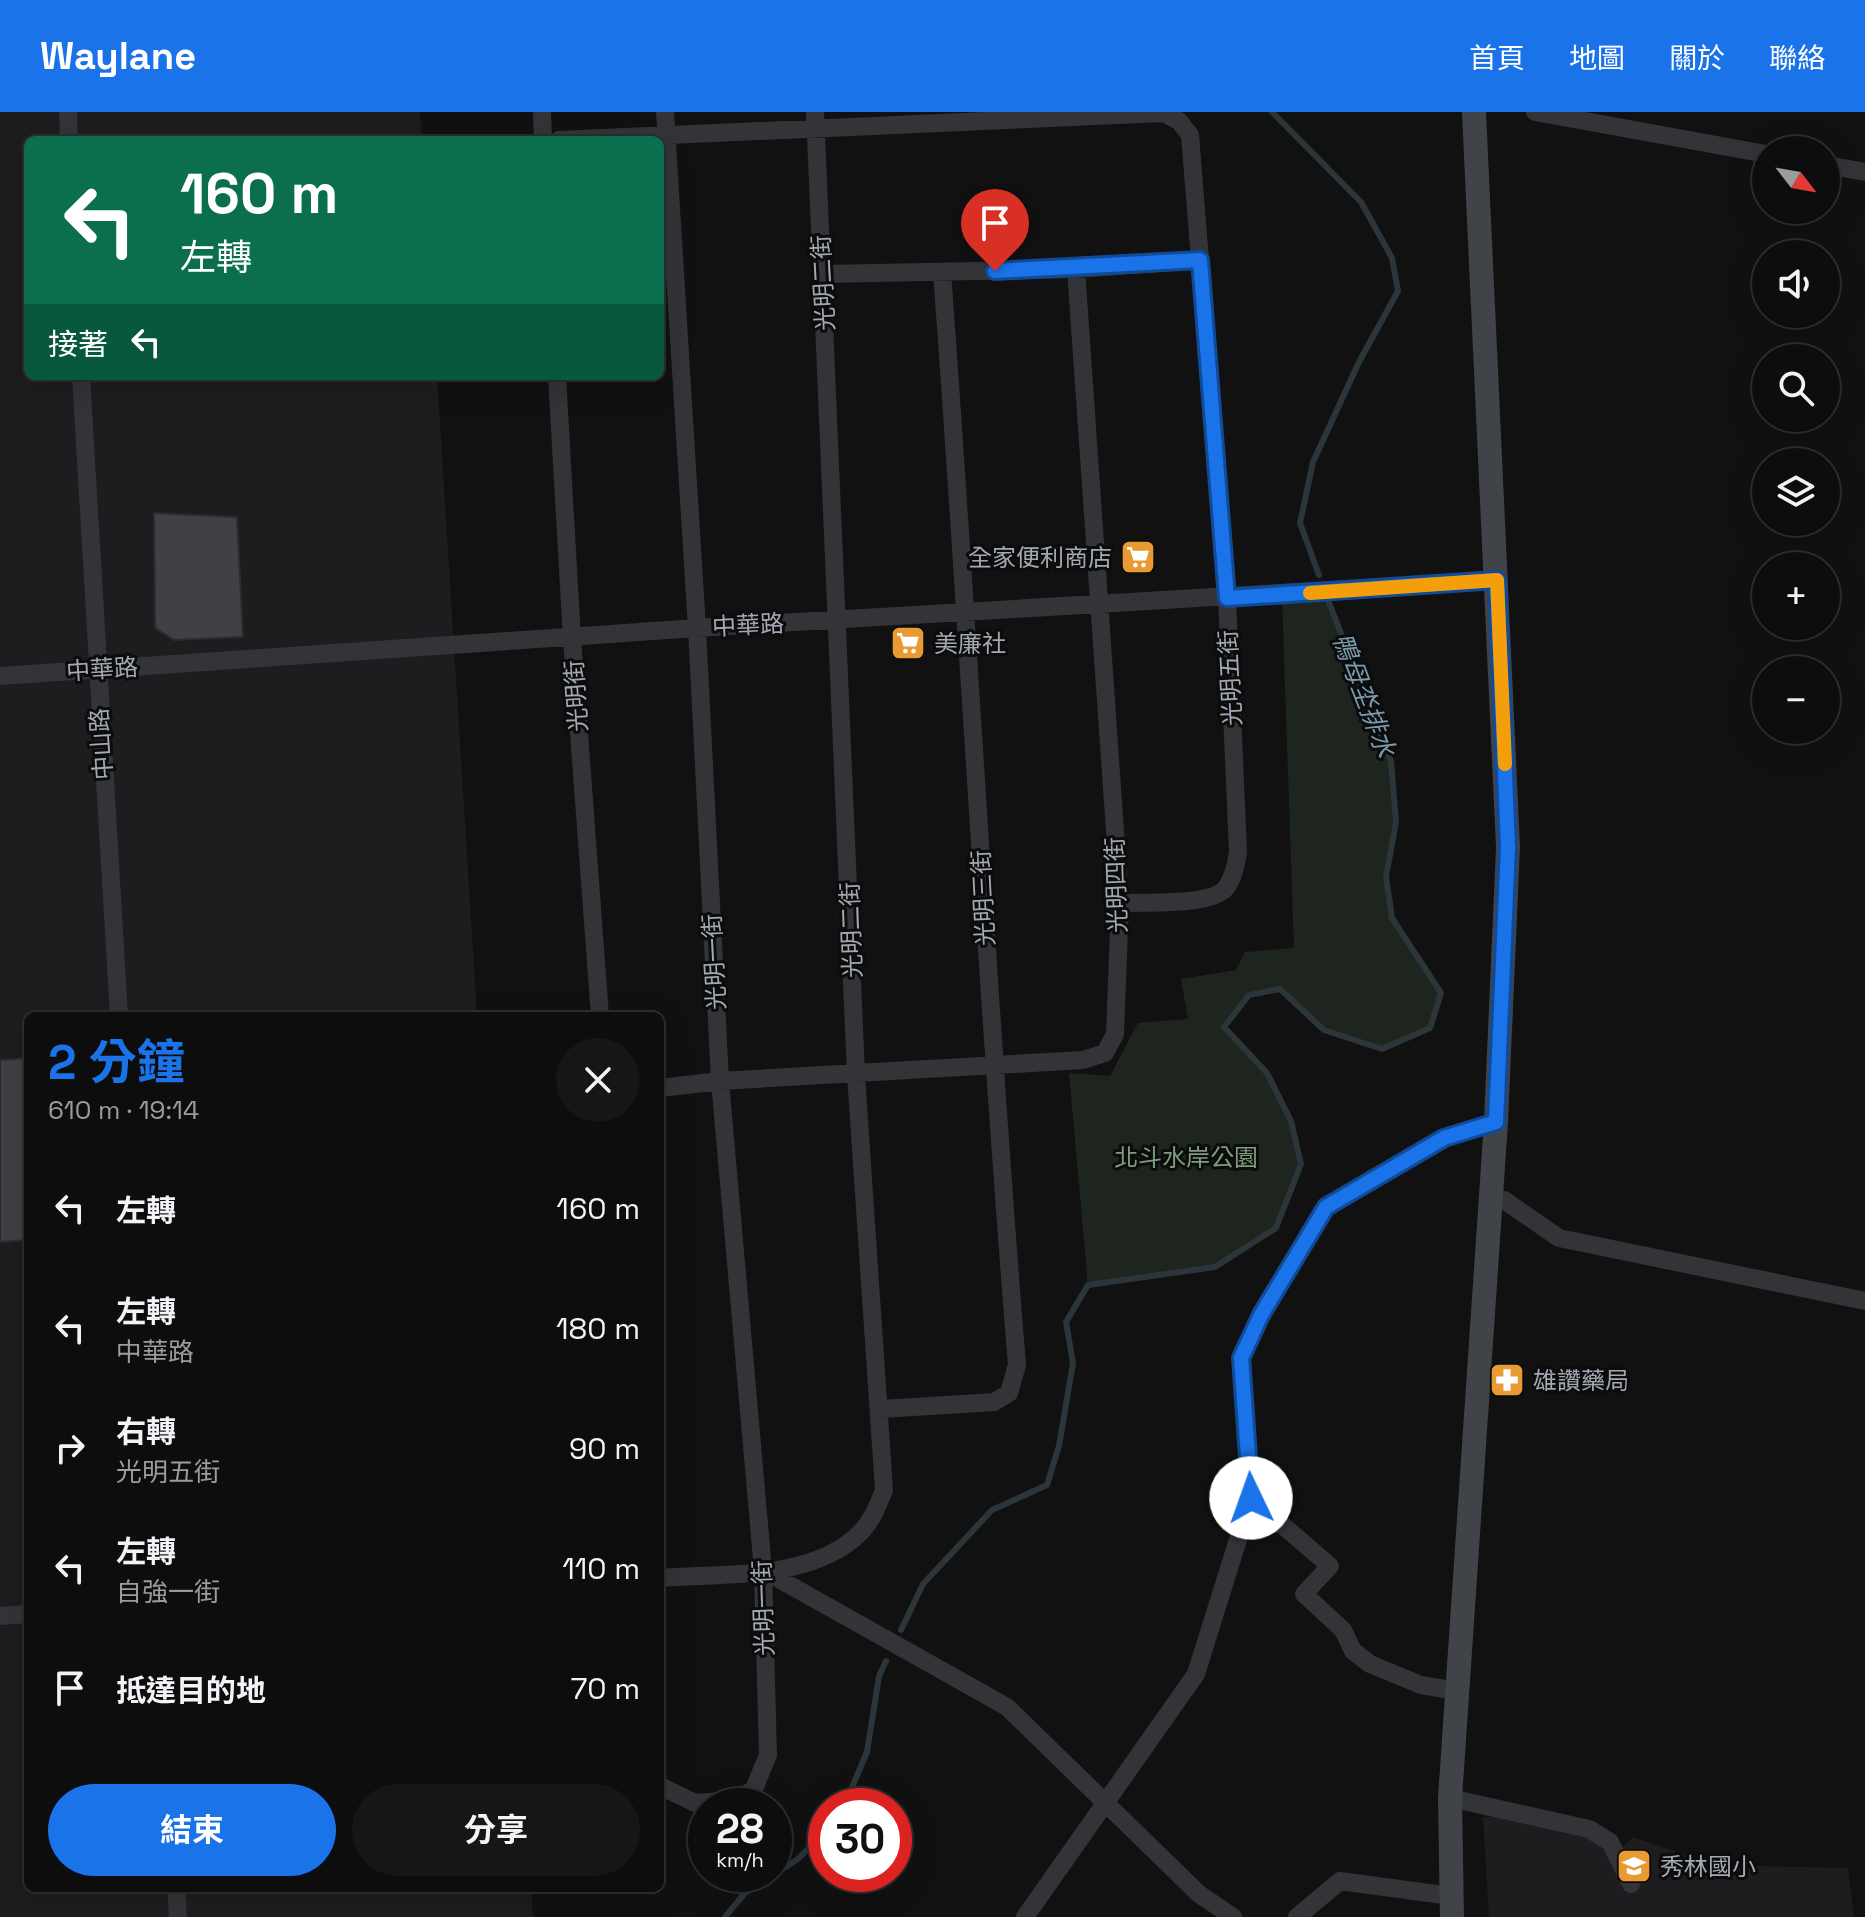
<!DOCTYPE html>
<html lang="zh-TW">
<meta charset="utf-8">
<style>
:root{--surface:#0d0d0e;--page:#161617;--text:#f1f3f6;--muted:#9a9c9e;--line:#2d2d2e;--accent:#1a73e8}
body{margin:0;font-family:"Space Grotesk","Noto Sans TC",sans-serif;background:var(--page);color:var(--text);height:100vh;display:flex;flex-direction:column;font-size:30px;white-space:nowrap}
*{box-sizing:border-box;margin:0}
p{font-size:26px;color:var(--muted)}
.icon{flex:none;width:44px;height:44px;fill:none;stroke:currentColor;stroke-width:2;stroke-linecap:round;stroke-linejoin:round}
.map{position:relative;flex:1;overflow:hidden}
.details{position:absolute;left:24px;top:900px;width:640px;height:880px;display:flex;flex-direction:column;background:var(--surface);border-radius:12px;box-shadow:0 8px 32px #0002,0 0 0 2px var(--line)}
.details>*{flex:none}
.hud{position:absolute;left:24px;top:24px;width:640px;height:244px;border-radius:12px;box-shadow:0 8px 32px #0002,0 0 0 2px var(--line);background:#0b6e4f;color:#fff;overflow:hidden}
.needle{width:52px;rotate:121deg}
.buttons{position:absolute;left:1752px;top:24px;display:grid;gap:16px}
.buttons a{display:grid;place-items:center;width:88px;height:88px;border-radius:50%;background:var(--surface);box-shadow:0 8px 32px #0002,0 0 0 2px var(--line);font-size:40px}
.speed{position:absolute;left:688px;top:1676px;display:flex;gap:16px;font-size:40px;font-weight:700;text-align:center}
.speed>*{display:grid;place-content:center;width:104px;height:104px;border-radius:50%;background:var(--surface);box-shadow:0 8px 32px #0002,0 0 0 2px var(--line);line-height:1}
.speed small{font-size:20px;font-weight:400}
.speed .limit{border:12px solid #d22;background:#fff;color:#111}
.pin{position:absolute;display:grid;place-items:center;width:68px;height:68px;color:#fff;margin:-82px -34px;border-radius:50% 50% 50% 0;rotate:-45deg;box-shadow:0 0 8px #0007}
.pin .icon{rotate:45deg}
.me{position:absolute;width:88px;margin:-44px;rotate:357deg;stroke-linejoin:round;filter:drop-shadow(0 0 6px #0008)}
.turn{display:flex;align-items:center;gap:28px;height:168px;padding:0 24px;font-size:36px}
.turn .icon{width:104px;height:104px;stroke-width:2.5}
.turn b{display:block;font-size:56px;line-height:68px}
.then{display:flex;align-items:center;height:76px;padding:0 24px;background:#0003;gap:16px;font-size:30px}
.round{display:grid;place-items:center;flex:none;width:84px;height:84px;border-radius:42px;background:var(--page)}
.head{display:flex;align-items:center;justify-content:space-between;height:136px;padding:0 24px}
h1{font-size:48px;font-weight:700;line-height:60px;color:var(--accent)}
.button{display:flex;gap:16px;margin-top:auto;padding:16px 24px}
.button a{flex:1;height:92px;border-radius:48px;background:var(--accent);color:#fff;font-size:32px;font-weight:700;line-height:92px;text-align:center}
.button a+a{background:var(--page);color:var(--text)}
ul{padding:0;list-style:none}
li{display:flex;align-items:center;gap:24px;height:120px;padding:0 24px}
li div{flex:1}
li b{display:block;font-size:30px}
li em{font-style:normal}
header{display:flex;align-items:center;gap:48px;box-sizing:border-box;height:112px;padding:0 40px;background:var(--accent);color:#fff}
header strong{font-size:38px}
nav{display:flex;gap:44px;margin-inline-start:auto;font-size:28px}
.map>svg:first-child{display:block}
.built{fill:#1d1d1f}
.green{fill:#1e251e}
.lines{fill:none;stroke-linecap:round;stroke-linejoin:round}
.stream{stroke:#2b353a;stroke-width:6}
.building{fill:#404145;stroke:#2b2b2e;stroke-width:2}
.street{stroke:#323437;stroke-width:18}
.secondary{stroke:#404347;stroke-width:24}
.route-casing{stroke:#114b97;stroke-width:20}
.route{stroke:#1a73e8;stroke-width:14}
.slow{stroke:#f59e0b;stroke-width:14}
.labels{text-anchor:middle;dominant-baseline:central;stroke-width:6;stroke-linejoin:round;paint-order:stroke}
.street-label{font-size:24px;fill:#a3a9b3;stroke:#0c0c0d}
.poi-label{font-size:24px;fill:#a3a9b3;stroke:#0c0c0d;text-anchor:start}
.park-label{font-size:24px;fill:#7c9d7a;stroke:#0c0c0d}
.water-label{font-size:26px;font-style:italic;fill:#7b9aad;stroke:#0c0c0d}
</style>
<header>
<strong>Waylane</strong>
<nav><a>首頁</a><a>地圖</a><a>關於</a><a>聯絡</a></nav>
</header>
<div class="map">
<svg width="1865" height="1805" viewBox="0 0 1865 1805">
<rect width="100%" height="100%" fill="#111112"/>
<path class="built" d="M0,0H420L422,28H28V264H437L477,904H28V1776H531L533,1805H0Z
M1483,1705H1575L1622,1736L1633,1725L1716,1753L1848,1756L1854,1805H1489Z"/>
<path class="green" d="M1326,482L1391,649L1396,707L1387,767L1392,806L1441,881L1430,916L1381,935L1324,918L1280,877L1249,883L1224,915L1267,961L1293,1019L1301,1052L1276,1116L1215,1155L1088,1173L1069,961L1110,964L1138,911L1188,907L1181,867L1236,858L1245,840L1294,836L1282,486Z"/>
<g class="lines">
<path class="stream" d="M1272,0L1361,90L1392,146L1398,179L1359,250L1313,350L1300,411L1319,463
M901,1518L923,1472L992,1398L1047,1373L1059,1334L1073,1251L1066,1210L1088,1173L1215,1155L1276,1116L1301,1052L1291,1009L1267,961L1224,915L1249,883L1280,877L1324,918L1382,937L1430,916L1441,881L1392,806L1386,765L1396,710L1391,649L1326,483
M844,1694L867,1640L879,1564L886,1549
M725,1805L745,1781L798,1747L826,1718"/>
</g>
<path class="building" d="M154,401L237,405L243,525L174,528L155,516Z
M28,946V1128L0,1130V948Z"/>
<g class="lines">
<path class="street" d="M68,0L69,28
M542,0L543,28
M1535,0L1766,42
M559,28L1164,1L1179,9L1190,23L1227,486L1238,740C1236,752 1234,765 1226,776C1212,794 1143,790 1120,791
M1826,53L1865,60
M823,162L1076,157L1200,148
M81,264L119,904
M557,264L572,527L600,904
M0,564L697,516L1497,468
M660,976L720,969L1083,948L1105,941L1115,922L1120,791L1076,157
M1490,1087L1504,1088L1559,1126L1865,1189
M881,1297L994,1290L1009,1281L1017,1253C987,889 969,524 942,160
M1251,1386L1330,1454L1304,1482L1343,1518L1353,1539L1370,1552L1421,1573L1457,1579
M763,1458L1007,1595L1199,1782L1233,1805
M660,1466C722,1461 812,1469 860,1421C872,1409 878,1393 884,1378L856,963L815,0
M0,1504L28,1502
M660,1674L695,1691L738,1688L754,1677L768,1643L763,1458L720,969L697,516L665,0
M1450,1686L1589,1717L1610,1730L1631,1772
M176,1776L178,1805
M1025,1805L1196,1562L1251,1386L1241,1246L1261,1203L1326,1095L1444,1026L1496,1010
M1297,1805L1340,1769L1451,1784"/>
<path class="secondary" d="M1452,1805L1450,1686L1496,1010L1508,735L1474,0"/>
</g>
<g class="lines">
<g class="route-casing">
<path id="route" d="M995,159L1200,148L1227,486L1497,468L1508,735L1496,1010L1444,1026L1326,1095L1261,1203L1241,1246L1251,1386"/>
</g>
<use href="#route" class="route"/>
<path class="slow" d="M1310,481L1497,468L1505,652"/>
</g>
<defs>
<g id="supermarket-square" transform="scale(1.8)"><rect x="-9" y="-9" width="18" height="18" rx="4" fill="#e99a32" stroke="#0c0c0d"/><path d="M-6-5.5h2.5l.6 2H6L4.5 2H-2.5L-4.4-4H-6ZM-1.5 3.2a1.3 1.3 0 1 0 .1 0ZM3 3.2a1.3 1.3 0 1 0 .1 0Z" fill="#fff"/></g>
<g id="pharmacy-square" transform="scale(1.8)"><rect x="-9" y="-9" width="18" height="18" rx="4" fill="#e99a32" stroke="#0c0c0d"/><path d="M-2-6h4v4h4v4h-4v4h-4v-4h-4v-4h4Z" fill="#fff"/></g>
<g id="school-square" transform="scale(1.8)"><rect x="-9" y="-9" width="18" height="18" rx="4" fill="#e99a32" stroke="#0c0c0d"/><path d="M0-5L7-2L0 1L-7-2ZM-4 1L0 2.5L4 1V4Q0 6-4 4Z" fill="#fff"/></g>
</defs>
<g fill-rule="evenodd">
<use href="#supermarket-square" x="1138" y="445"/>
<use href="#supermarket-square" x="908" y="531"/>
<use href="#pharmacy-square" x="1507" y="1268"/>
<use href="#school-square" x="1634" y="1754"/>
</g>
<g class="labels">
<g class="street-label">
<text transform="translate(823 171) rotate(-93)">光明二街</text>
<text transform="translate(748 513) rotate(-3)">中華路</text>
<text transform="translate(102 557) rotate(-4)">中華路</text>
<text transform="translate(1230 566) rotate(-93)">光明五街</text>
<text transform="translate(576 584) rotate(-94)">光明街</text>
<text transform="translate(101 632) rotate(-94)">中山路</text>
<text transform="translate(1116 773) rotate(-92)">光明四街</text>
<text transform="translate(983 786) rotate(-93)">光明三街</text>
<text transform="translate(851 818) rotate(-92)">光明二街</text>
<text transform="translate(714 850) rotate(-93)">光明一街</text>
<text transform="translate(763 1496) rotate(-92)">光明一街</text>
</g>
<g class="poi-label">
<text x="1112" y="445" text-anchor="end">全家便利商店</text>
<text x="934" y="531">美廉社</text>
<text x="1533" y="1268">雄讚藥局</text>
<text x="1660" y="1754">秀林國小</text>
</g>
<g class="park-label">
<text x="1186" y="1045">北斗水岸公園</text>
</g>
<g class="water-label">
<text transform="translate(1364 583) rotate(69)">鴨母坔排水</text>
</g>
</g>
</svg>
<div class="buttons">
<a><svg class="needle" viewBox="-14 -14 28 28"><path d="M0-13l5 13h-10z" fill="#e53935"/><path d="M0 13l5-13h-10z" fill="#9a9c9e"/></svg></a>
<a><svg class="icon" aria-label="sound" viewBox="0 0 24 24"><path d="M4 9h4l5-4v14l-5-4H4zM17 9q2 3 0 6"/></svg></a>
<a><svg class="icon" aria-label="search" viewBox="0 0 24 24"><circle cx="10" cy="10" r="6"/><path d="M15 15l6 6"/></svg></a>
<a><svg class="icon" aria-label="layers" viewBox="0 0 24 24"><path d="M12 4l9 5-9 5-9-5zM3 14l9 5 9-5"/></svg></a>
<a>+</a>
<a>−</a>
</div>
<div class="speed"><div>28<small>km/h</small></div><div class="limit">30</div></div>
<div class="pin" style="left:995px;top:159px;background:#d93025"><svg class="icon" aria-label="arrive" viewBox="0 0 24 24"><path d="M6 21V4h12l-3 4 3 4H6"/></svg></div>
<svg class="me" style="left:1251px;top:1386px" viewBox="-20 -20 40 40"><circle r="19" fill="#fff"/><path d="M0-13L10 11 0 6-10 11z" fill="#1a73e8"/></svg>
<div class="hud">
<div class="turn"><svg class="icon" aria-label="left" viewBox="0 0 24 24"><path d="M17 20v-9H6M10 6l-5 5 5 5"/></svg><div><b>160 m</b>左轉</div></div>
<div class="then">接著<svg class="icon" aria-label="left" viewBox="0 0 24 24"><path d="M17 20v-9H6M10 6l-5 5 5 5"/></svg></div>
</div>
<section class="details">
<div class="head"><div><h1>2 分鐘</h1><p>610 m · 19:14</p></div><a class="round"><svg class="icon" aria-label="close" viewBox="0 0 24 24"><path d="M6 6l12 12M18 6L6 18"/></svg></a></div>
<ul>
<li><svg class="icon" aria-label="left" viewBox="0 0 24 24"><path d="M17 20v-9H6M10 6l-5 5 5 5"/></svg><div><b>左轉</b></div><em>160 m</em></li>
<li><svg class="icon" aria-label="left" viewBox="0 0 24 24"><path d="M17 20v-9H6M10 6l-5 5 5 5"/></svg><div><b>左轉</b><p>中華路</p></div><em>180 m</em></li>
<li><svg class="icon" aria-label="right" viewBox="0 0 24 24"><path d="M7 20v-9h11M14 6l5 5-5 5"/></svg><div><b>右轉</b><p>光明五街</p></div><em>90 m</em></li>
<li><svg class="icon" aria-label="left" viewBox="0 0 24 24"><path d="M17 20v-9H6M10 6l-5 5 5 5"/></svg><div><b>左轉</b><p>自強一街</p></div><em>110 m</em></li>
<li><svg class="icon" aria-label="arrive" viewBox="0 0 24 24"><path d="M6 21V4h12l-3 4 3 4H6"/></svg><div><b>抵達目的地</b></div><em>70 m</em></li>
</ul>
<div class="button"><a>結束</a><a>分享</a></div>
</section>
</div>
